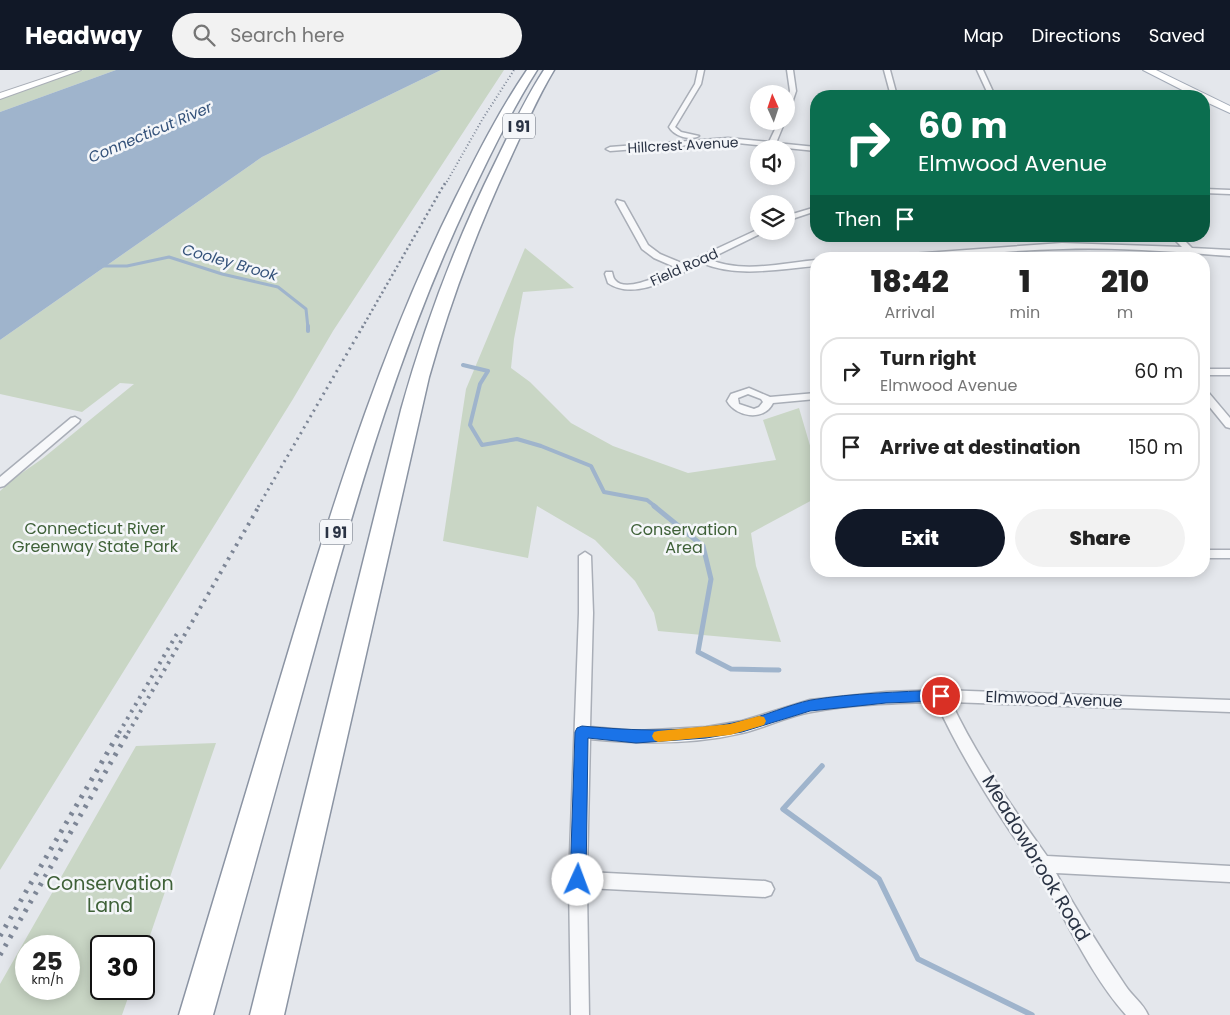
<!DOCTYPE html>
<style>
:root{--surface:#fff;--page:#f2f2f2;--text:#222;--muted:#767676;--line:#e0e0e0;--accent:#111827}
body{margin:0;font-family:Poppins,sans-serif;background:var(--page);color:var(--text);height:100vh;display:flex;flex-direction:column;font-size:19px;white-space:nowrap}
*{box-sizing:border-box;margin:0}
p{font-size:16px;color:var(--muted)}
.icon{flex:none;width:28px;height:28px;fill:none;stroke:currentColor;stroke-width:2;stroke-linecap:round;stroke-linejoin:round}
.map{position:relative;flex:1;overflow:hidden}
.sheet{position:absolute;left:810px;top:182px;width:400px;height:325px;display:flex;flex-direction:column;background:var(--surface);border-radius:20px;box-shadow:0 2px 12px #0003}
.sheet>*{flex:none}
.banner{position:absolute;left:810px;top:20px;width:400px;height:152px;border-radius:20px;box-shadow:0 2px 12px #0003;background:#0b6e4f;color:#fff;overflow:hidden}
.needle{width:32px;rotate:357deg}
.tools{position:absolute;left:750px;top:15px;display:grid;gap:10px}
.tools a{display:grid;place-items:center;width:45px;height:45px;border-radius:50%;background:var(--surface);box-shadow:0 2px 12px #0003;font-size:25px}
.speed{position:absolute;left:15px;top:865px;display:flex;gap:10px;font-size:25px;font-weight:700;text-align:center}
.speed>*{display:grid;place-content:center;width:65px;height:65px;border-radius:50%;background:var(--surface);box-shadow:0 2px 12px #0003;line-height:1}
.speed small{font-size:12px;font-weight:400}
.speed .limit{border:2px solid #111;border-radius:8px;background:#fff;color:#111}
.pin{position:absolute;display:grid;place-items:center;width:42px;height:42px;color:#fff;margin:-21px;border:2px solid #fff;border-radius:50%;box-shadow:0 1px 5px #0007}
.me{position:absolute;width:55px;margin:-28px;rotate:2deg;stroke-linejoin:round;filter:drop-shadow(0 0 4px #0008)}
.turn{display:flex;align-items:center;gap:18px;height:105px;padding:0 25px;font-size:22px}
.turn .icon{width:65px;height:65px;stroke-width:2.5}
.turn b{display:block;font-size:35px;line-height:42px}
.then{display:flex;align-items:center;height:48px;padding:0 25px;background:#0003;gap:10px;font-size:19px}
.eta{display:flex;justify-content:space-evenly;align-items:center;height:85px;text-align:center}
.eta b{font-size:30px;font-weight:800;line-height:35px}
.button{display:flex;gap:10px;margin-top:auto;padding:10px 25px}
.button a{flex:1;height:58px;border-radius:30px;background:var(--accent);color:#fff;font-size:20px;font-weight:800;line-height:58px;text-align:center}
.button a+a{background:var(--page);color:var(--text)}
ul{padding:0;list-style:none}
li{display:flex;align-items:center;gap:15px;height:68px;margin:0 10px 8px;padding:0 15px;border:2px solid var(--line);border-radius:20px}
li div{flex:1}
li b{display:block;font-size:19px}
li em{font-style:normal}
header{display:flex;align-items:center;gap:30px;box-sizing:border-box;height:70px;padding:0 25px;background:var(--accent);color:#fff}
header strong{font-size:24px}
nav{display:flex;gap:28px;margin-inline-start:auto;font-size:18px}
.search{width:350px;height:45px;background:var(--page);display:flex;align-items:center;gap:12px;box-sizing:border-box;padding:0 18px;border-radius:28px;color:var(--muted);font-size:19px}
.map>svg:first-child{display:block}
.green{fill:#c9d6c5;fill-rule:evenodd}
.water{fill:#9fb4cc}
.lines{fill:none;stroke-linecap:round;stroke-linejoin:round}
.stream-far3{stroke:#9fb4cc;stroke-width:3}
.stream-far2{stroke:#9fb4cc;stroke-width:4}
.stream-far1{stroke:#9fb4cc;stroke-width:5}
.stream{stroke:#9fb4cc;stroke-width:5.5}
.street-casing{stroke:#a9aeb7;stroke-width:3}
.secondary-casing{stroke:#a9aeb7;stroke-width:2}
.primary-casing{stroke:#a3abb8;stroke-width:2}
.highway-casing{stroke:#8b94a3;stroke-width:3}
.street{fill:#f7f8fa;fill-rule:evenodd}
.secondary{fill:#fff;fill-rule:evenodd}
.primary{fill:#fff;fill-rule:evenodd}
.highway{fill:#fff;fill-rule:evenodd}
.rail-far4{stroke:#7d8696;stroke-width:2;stroke-dasharray:1 2.5;stroke-linecap:butt}
.rail-far3{stroke:#7d8696;stroke-width:2.5;stroke-dasharray:2 3;stroke-linecap:butt}
.rail-far2{stroke:#7d8696;stroke-width:3;stroke-dasharray:2 4.5;stroke-linecap:butt}
.rail-far1{stroke:#7d8696;stroke-width:4;stroke-dasharray:2.5 5.5;stroke-linecap:butt}
.rail{stroke:#7d8696;stroke-width:5;stroke-dasharray:3 7;stroke-linecap:butt}
.route{fill:#1a73e8;stroke:#114b97}
.slow{fill:#f59e0b}
.labels{text-anchor:middle;dominant-baseline:central;stroke-width:5;stroke-linejoin:round;paint-order:stroke}
.far-street-label{font-size:14px;fill:#2b3445;stroke:#f4f6f9}
.shield{fill:#f4f6f9;stroke:#676e7b;stroke-width:1}
.shield-label{font-size:15px;font-weight:bold;fill:#2b3445}
.far-water-label{font-size:15px;font-style:italic;fill:#34527a;stroke:#f4f6f9}
.park-label{font-size:16px;fill:#3f6138;stroke:#f4f6f9}
.street-label{font-size:16px;fill:#2b3445;stroke:#f4f6f9}
.near-street-label{font-size:19px;fill:#2b3445;stroke:#f4f6f9}
.near-park-label{font-size:19px;fill:#3f6138;stroke:#f4f6f9}
</style>
<header>
<strong>Headway</strong>
<div class="search"><svg class="icon" aria-label="search" viewBox="0 0 24 24"><circle cx="10" cy="10" r="6"/><path d="M15 15l6 6"/></svg>Search here</div>
<nav><a>Map</a><a>Directions</a><a>Saved</a></nav>
</header>
<div class="map">
<svg width="1230" height="945" viewBox="0 0 1230 945">
<rect width="100%" height="100%" fill="#e4e7ec"/>
<path class="green" d="M83,0H116L0,42V29Z
M441,0H504L333,261L293,329L0,800V421L13,409L42,389L134,314L120,313L82,342L0,324V270L262,87Z
M525,178L574,218L523,222L514,269L511,298L530,312L571,353L613,376L688,403L776,390L763,350L799,338L816,396V428L751,463L756,496L781,572L658,561L654,543L635,511L595,470L537,436L528,488L443,471L466,319Z
M216,673L144,883V876H101V919H131L122,945H0V914L136,676ZM69,876V919H26V876Z"/>
<path class="water" d="M116,0H441L262,87L0,270V42Z"/>
<g class="lines">
<path class="stream-far3" d="M99,196H127L169,187L222,204L278,217L306,239L308,258"/>
<path class="stream-far2" d="M308,256V261
M463,295L488,301L480,314L470,355L482,375L517,369L541,376L591,396L604,422L647,430L656,437"/>
<path class="stream-far1" d="M654,436L703,476L711,509L698,582L731,599L779,600"/>
<path class="stream" d="M822,696L783,739L879,809L918,889L1032,945"/>
<g class="street-casing">
<path id="street" d="M698,0H704L701,14L675,57L681,62L699,66C690,71 674,66 669,57L695,14Z
M787,0H793L796,21L789,42L786,44V31L790,21Z
M884,0H890L897,26H891Z
M977,0H983L995,26H989Z
M779,51H785L776,73L816,77V81L728,72L610,81L606,79L610,77L728,68L769,72Z
M1204,119L1230,120V124L1204,123Z
M617,130L624,132L648,175L660,184L684,194L759,159V161H766L709,189C742,204 781,193 816,190V196C778,199 738,208 702,193C676,205 636,232 608,213L605,204L606,202H612C613,205 613,208 615,210C626,224 665,203 677,198L654,188L642,179L616,132Z
M816,137V141L786,151V146Z
M1171,166H1180L1192,178L1230,180V186C1174,182 1118,177 1063,179C1001,180 941,189 880,189L884,186L1062,173L1182,177Z
M1204,299H1230V305H1204Z
M749,318L770,327L816,323V329L773,333C764,352 736,347 727,331L731,324ZM748,324L761,329L763,332L759,337L754,339L739,334L738,328Z
M1204,321L1208,322L1230,348V358L1226,357L1204,330Z
M75,347L80,350L79,352L4,416L0,417V407L71,348Z
M1204,480H1230V488H1204Z
M585,482L591,486L593,543L590,657L636,661L706,657L742,651L810,630L886,622L941,620L1230,630V642L951,632C977,687 1012,737 1047,786L1230,796V812L1056,803C1077,841 1100,878 1125,915C1132,926 1143,933 1148,945H1126C1088,902 1066,848 1036,799C1026,783 1014,768 1004,752C979,714 955,673 936,632C895,633 852,634 811,642C787,646 765,658 742,663C692,675 640,674 590,669L587,802L765,811L771,813L774,819L771,825L765,827L587,818L589,945H571L569,810L579,543V486Z"/>
</g>
<g class="secondary-casing">
<path id="secondary" d="M69,0H81L0,29V23Z"/>
</g>
<g class="primary-casing">
<path id="primary" d="M1143,0H1156L1230,36V43L1204,31V26H1194Z"/>
</g>
<g class="highway-casing">
<path id="highway" d="M527,0H537C511,41 490,85 469,129C403,269 359,417 318,566C283,693 248,819 213,945H179C217,819 255,692 293,566C338,417 386,268 455,129C477,85 499,41 527,0Z
M544,0H554C537,28 524,59 510,89C477,160 450,232 429,307L284,945H250L401,340C425,254 456,171 496,91C511,60 525,29 544,0Z"/>
</g>
<use href="#street" class="street"/>
<use href="#secondary" class="secondary"/>
<use href="#primary" class="primary"/>
<use href="#highway" class="highway"/>
<path class="rail-far4" d="M445,115L482,50L514,0"/>
<path class="rail-far3" d="M362,258L445,113"/>
<path class="rail-far2" d="M258,437L363,256"/>
<path class="rail-far1" d="M119,663L178,562
M128,663L259,436"/>
<path class="rail" d="M0,866L120,661
M0,885L129,661"/>
</g>
<path class="route" d="M941,620L946,622L948,626L946,629L941,631L886,633L810,641L742,662L706,668L636,673L588,668L586,810L583,815L578,818L572,815L570,810L575,662L577,658L582,656C635,661 689,663 742,651C765,646 788,635 811,630C854,623 898,622 941,620Z"/>
<path class="slow" d="M759,646L764,647L766,651L764,655L730,665L658,672L654,670L652,666L654,662L658,661L730,654Z"/>
<g class="labels">
<g class="far-street-label">
<text transform="translate(683 75) rotate(-3)">Hillcrest Avenue</text>
<text transform="translate(684 197) rotate(-24)">Field Road</text>
</g>
<g class="shield">
<rect x="503" y="43.5" width="32" height="25" rx="4"/>
<rect x="320" y="449.5" width="32" height="25" rx="4"/>
</g>
<g class="shield-label">
<text x="519" y="56">I 91</text>
<text x="336" y="462">I 91</text>
</g>
<g class="far-water-label">
<text transform="translate(150 62) rotate(-23)">Connecticut River</text>
<text transform="translate(230 192) rotate(16)">Cooley Brook</text>
</g>
<g class="park-label">
<text x="95" y="458">Connecticut River<tspan x="95" dy="18">Greenway State Park</tspan></text>
<text x="684" y="459">Conservation<tspan x="684" dy="18">Area</tspan></text>
</g>
<g class="street-label">
<text transform="translate(1054 629) rotate(2)">Elmwood Avenue</text>
</g>
<g class="near-street-label">
<text transform="translate(1036 788) rotate(59)">Meadowbrook Road</text>
</g>
<g class="near-park-label">
<text x="110" y="813">Conservation<tspan x="110" dy="22">Land</tspan></text>
</g>
</g>
</svg>
<div class="tools">
<a><svg class="needle" viewBox="-14 -14 28 28"><path d="M0-13l5 13h-10z" fill="#e53935"/><path d="M0 13l5-13h-10z" fill="#767676"/></svg></a>
<a><svg class="icon" aria-label="sound" viewBox="0 0 24 24"><path d="M4 9h4l5-4v14l-5-4H4zM17 9q2 3 0 6"/></svg></a>
<a><svg class="icon" aria-label="layers" viewBox="0 0 24 24"><path d="M12 4l9 5-9 5-9-5zM3 14l9 5 9-5"/></svg></a>
</div>
<div class="speed"><div>25<small>km/h</small></div><div class="limit">30</div></div>
<div class="pin" style="left:941px;top:626px;background:#d93025"><svg class="icon" aria-label="arrive" viewBox="0 0 24 24"><path d="M6 21V4h12l-3 4 3 4H6"/></svg></div>
<svg class="me" style="left:578px;top:810px" viewBox="-20 -20 40 40"><circle r="19" fill="#fff"/><path d="M0-13L10 11 0 6-10 11z" fill="#1a73e8"/></svg>
<div class="banner">
<div class="turn"><svg class="icon" aria-label="right" viewBox="0 0 24 24"><path d="M7 20v-9h11M14 6l5 5-5 5"/></svg><div><b>60 m</b>Elmwood Avenue</div></div>
<div class="then">Then<svg class="icon" aria-label="arrive" viewBox="0 0 24 24"><path d="M6 21V4h12l-3 4 3 4H6"/></svg></div>
</div>
<section class="sheet">
<div class="eta">
<div><b>18:42</b><p>Arrival</p></div>
<div><b>1</b><p>min</p></div>
<div><b>210</b><p>m</p></div>
</div>
<ul>
<li><svg class="icon" aria-label="right" viewBox="0 0 24 24"><path d="M7 20v-9h11M14 6l5 5-5 5"/></svg><div><b>Turn right</b><p>Elmwood Avenue</p></div><em>60 m</em></li>
<li><svg class="icon" aria-label="arrive" viewBox="0 0 24 24"><path d="M6 21V4h12l-3 4 3 4H6"/></svg><div><b>Arrive at destination</b></div><em>150 m</em></li>
</ul>
<div class="button"><a>Exit</a><a>Share</a></div>
</section>
</div>
